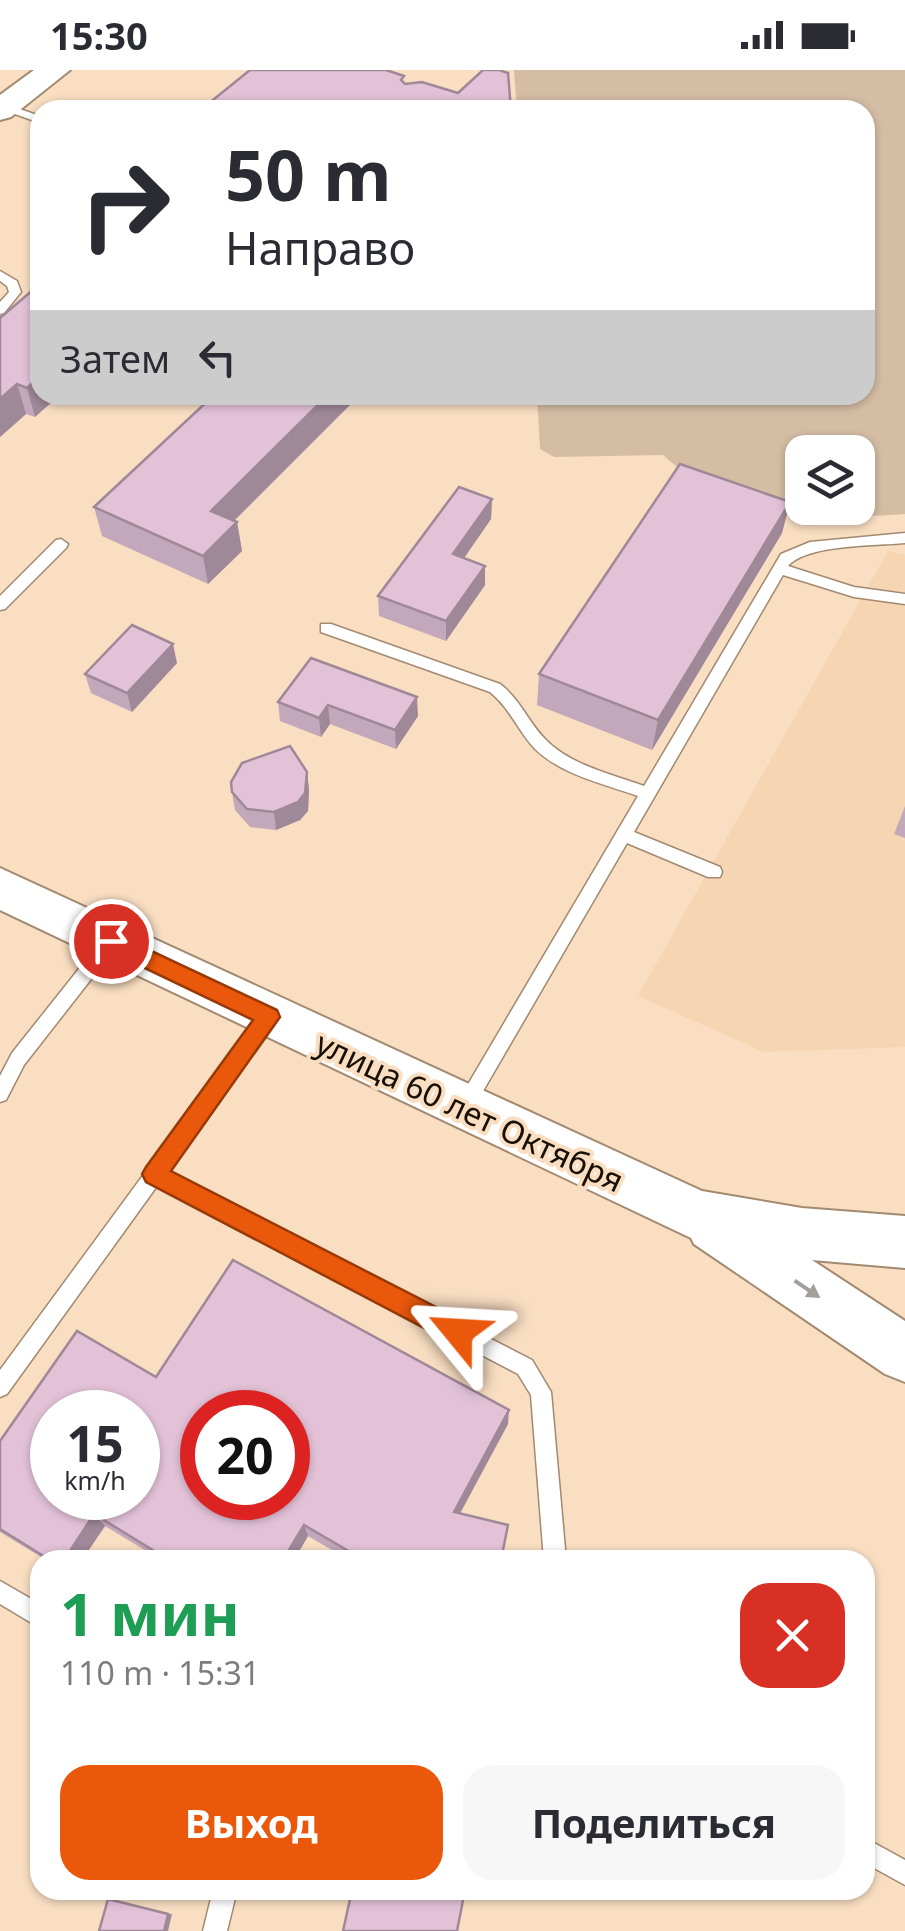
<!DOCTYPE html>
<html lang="ru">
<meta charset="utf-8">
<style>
:root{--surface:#fff;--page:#f7f7f7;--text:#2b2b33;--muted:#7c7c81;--accent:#ea580c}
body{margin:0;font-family:"Noto Sans",sans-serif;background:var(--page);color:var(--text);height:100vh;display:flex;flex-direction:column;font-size:38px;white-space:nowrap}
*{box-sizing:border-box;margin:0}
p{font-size:32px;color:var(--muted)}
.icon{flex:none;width:55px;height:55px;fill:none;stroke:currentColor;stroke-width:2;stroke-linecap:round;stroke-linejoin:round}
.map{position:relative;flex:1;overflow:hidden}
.side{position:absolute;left:30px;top:1480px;width:845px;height:350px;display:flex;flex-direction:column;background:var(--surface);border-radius:30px;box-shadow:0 2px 8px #0004}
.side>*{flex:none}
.hud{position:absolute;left:30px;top:30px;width:845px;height:305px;border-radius:30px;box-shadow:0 2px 8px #0004;background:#fff;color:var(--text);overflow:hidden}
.controls{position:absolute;left:785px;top:365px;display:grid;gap:20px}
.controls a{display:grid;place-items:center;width:90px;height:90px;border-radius:20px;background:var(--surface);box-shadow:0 2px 8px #0004;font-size:50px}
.speed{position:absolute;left:30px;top:1320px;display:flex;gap:20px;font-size:50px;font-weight:700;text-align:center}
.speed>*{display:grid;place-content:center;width:130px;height:130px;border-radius:50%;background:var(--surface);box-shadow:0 2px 8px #0004;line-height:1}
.speed small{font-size:25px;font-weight:400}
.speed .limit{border:15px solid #d22;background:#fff;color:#111}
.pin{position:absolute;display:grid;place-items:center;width:85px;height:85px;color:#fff;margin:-42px;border:5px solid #fff;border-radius:50%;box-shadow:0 2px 10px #0007}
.me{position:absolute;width:110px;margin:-55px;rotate:297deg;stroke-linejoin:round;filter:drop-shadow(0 0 8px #0008)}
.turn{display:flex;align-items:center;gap:35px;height:210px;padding:0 30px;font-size:45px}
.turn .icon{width:130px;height:130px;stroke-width:2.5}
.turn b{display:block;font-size:70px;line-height:85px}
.then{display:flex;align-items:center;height:95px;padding:0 30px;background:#0003;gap:20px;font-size:38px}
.round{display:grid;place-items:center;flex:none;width:105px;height:105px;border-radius:30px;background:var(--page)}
.summary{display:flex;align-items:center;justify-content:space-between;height:170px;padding:0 30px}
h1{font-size:60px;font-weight:700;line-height:75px;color:#1e9e55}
.cta{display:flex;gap:20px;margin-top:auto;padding:20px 30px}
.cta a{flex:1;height:115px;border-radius:30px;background:var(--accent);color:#fff;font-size:40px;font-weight:700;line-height:115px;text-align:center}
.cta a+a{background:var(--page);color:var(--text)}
.status{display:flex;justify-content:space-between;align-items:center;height:70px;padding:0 50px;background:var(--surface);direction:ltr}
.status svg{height:28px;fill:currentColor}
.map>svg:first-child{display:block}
.built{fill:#f6d5b3}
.green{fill:#d5bda4;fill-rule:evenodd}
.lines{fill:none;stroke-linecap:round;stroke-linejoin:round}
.lane-casing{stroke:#a2896f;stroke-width:3}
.secondary-casing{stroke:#a2896f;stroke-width:4}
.lane{fill:#fff;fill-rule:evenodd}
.secondary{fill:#fff;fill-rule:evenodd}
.wall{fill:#c3a7ba}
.shaded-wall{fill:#9f8897}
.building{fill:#e3c2d8;stroke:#9f8897;stroke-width:2.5;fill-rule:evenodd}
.oneway{fill:#a39f9b}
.route{fill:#ea580c;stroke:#983908;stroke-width:2.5}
.labels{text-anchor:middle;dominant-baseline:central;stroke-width:8;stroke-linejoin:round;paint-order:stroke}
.street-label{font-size:32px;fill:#180f06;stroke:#f9dec2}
</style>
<div class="status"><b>15:30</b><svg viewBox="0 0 49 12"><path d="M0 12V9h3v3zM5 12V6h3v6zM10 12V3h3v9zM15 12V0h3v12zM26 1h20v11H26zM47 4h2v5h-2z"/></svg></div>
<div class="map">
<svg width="905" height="1861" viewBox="0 0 905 1861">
<rect width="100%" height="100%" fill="#f9dec2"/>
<path class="built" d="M888,481L905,485V977L764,982L638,926Z"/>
<path class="green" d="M514,0H905V444C827,451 723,441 663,385L554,387L540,379L537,325H865V40H517ZM802,382H858V438H802Z"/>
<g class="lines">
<g class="lane-casing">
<path id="lane" d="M5,34L40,46V53L1,39L0,36Z
M0,201L17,211L21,222L4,243L0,244V232L9,222L7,216L0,211Z
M905,463V473C875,476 808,474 788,496L854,517L905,524V534L854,527L783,505L634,762L720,797L722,802L720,807H708L627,773L472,1040L466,1042L460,1040L457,1034L460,1028L638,726C604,714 562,705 535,679C518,661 510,638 490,622L321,562V554H331L500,614C520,629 528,652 545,669C570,695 611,704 644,716L781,484L810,472Z
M61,469L68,474L66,478L5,539L0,540V526L56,470Z
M111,864L117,866L120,871L117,876L24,995L6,1030L0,1032V1006L12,983L105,866Z
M269,939L275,942L278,947L275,952L167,1102L532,1290L551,1322L566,1490H544L531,1325L518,1304L157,1116L7,1324L0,1327V1300L263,942Z
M0,1511L40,1534V1558L0,1534Z
M865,1768L905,1790V1815L865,1793Z
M213,1820H237L227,1861H203Z"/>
</g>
<g class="secondary-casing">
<path id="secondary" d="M34,0H70L11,47L0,50V25Z
M0,798L702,1121L802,1138L905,1146V1198L812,1190L905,1251V1312L885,1304L694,1174L691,1168L0,840Z"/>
</g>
<use href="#lane" class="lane"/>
<use href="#secondary" class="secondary"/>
</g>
<path class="wall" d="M40,214L35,347L26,344L0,367Z
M492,429L491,449L464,488L485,515L446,571L379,546L378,526Z
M790,432L782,463L652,680L537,635L539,604Z
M94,437L235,451L237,452L242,481L208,514L102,466Z
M311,588L418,646L396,679L330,654L321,667L280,651L278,632Z
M177,593L132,642L91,623L85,604Z
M307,702L309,720L308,741L300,750L276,760L250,757L235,740L232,722Z
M905,736V768L894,764Z
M156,1307L508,1354L460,1444L501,1490H349L308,1466L294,1490H161L105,1456L82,1490H46L0,1462V1371Z"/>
<path class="shaded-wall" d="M40,306V325H60L35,347L27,318Z
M17,314L26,344L0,367V329Z
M328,325H360L216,469L211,441Z
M492,429L491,449L453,504V484Z
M790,432L782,463L652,680L658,650Z
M237,452L242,481L208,514L203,486Z
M485,496V515L446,571V551Z
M173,574L177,593L132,642L127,623Z
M417,627L418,646L396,679L395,660Z
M328,635L330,654L321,667L319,648Z
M307,702L309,720L308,741L300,750L276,760L274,742Z
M509,1340L508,1354L454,1454V1442Z
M94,1444L105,1456L82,1490H64Z
M304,1455L308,1466L294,1490H283Z
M168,1844H172L168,1861H164Z"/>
<path class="building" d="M250,0H386L404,6L401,10L405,14L422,12L458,23L483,0H499L508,3L511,40H210L203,38Z
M40,214V306L27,318L17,314L0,329V248Z
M214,325H328L211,441L237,452L203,486L94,437Z
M680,394L790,432L658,650L539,604Z
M459,417L492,429L453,484L485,496L446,551L378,526Z
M132,555L173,574L127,623L85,604Z
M311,588L417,627L395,660L328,635L319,648L278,632Z
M290,676L307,702L305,723L298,732L274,742L247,739L232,722L231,712L242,693Z
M233,1190L509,1340L454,1442L508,1455L501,1490H364L304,1455L283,1490H169L94,1444L64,1490H50L0,1459V1371L77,1261L156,1307ZM52,1342H138V1428H52ZM202,1342H288V1428H202Z
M352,1820H465L457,1861H343Z
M108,1829L168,1844L164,1861H99Z"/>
<defs><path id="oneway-solid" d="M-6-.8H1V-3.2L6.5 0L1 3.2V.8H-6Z" transform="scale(2.5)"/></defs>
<use class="oneway" href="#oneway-solid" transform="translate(807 1219) rotate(34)"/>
<path class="route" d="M111,862L277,940L280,947L171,1101L467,1253L471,1262L467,1271L458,1275L449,1271L146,1112L142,1104L146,1097L253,950L103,878L100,871Z"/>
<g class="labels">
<g class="street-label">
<text transform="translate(470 1041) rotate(25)">улица 60 лет Октября</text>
</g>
</g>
</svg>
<div class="controls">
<a><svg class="icon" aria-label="layers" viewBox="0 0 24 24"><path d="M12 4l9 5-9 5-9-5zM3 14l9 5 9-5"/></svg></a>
</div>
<div class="speed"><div>15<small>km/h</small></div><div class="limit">20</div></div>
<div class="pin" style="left:111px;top:871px;background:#d93025"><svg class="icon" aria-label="arrive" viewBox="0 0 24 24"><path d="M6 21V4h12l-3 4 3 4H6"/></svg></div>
<svg class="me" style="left:458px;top:1262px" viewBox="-20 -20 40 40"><path d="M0-17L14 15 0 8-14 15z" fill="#ea580c" stroke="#fff" stroke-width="4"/></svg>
<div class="hud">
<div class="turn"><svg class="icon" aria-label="right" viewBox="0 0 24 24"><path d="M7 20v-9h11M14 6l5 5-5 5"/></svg><div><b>50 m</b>Направо</div></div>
<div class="then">Затем<svg class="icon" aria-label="left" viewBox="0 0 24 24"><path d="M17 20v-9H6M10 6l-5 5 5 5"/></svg></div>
</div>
<section class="side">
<div class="summary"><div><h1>1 мин</h1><p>110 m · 15:31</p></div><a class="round" style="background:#d93025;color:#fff"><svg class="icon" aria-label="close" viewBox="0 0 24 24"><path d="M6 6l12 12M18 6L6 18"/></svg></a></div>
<div class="cta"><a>Выход</a><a>Поделиться</a></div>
</section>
</div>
